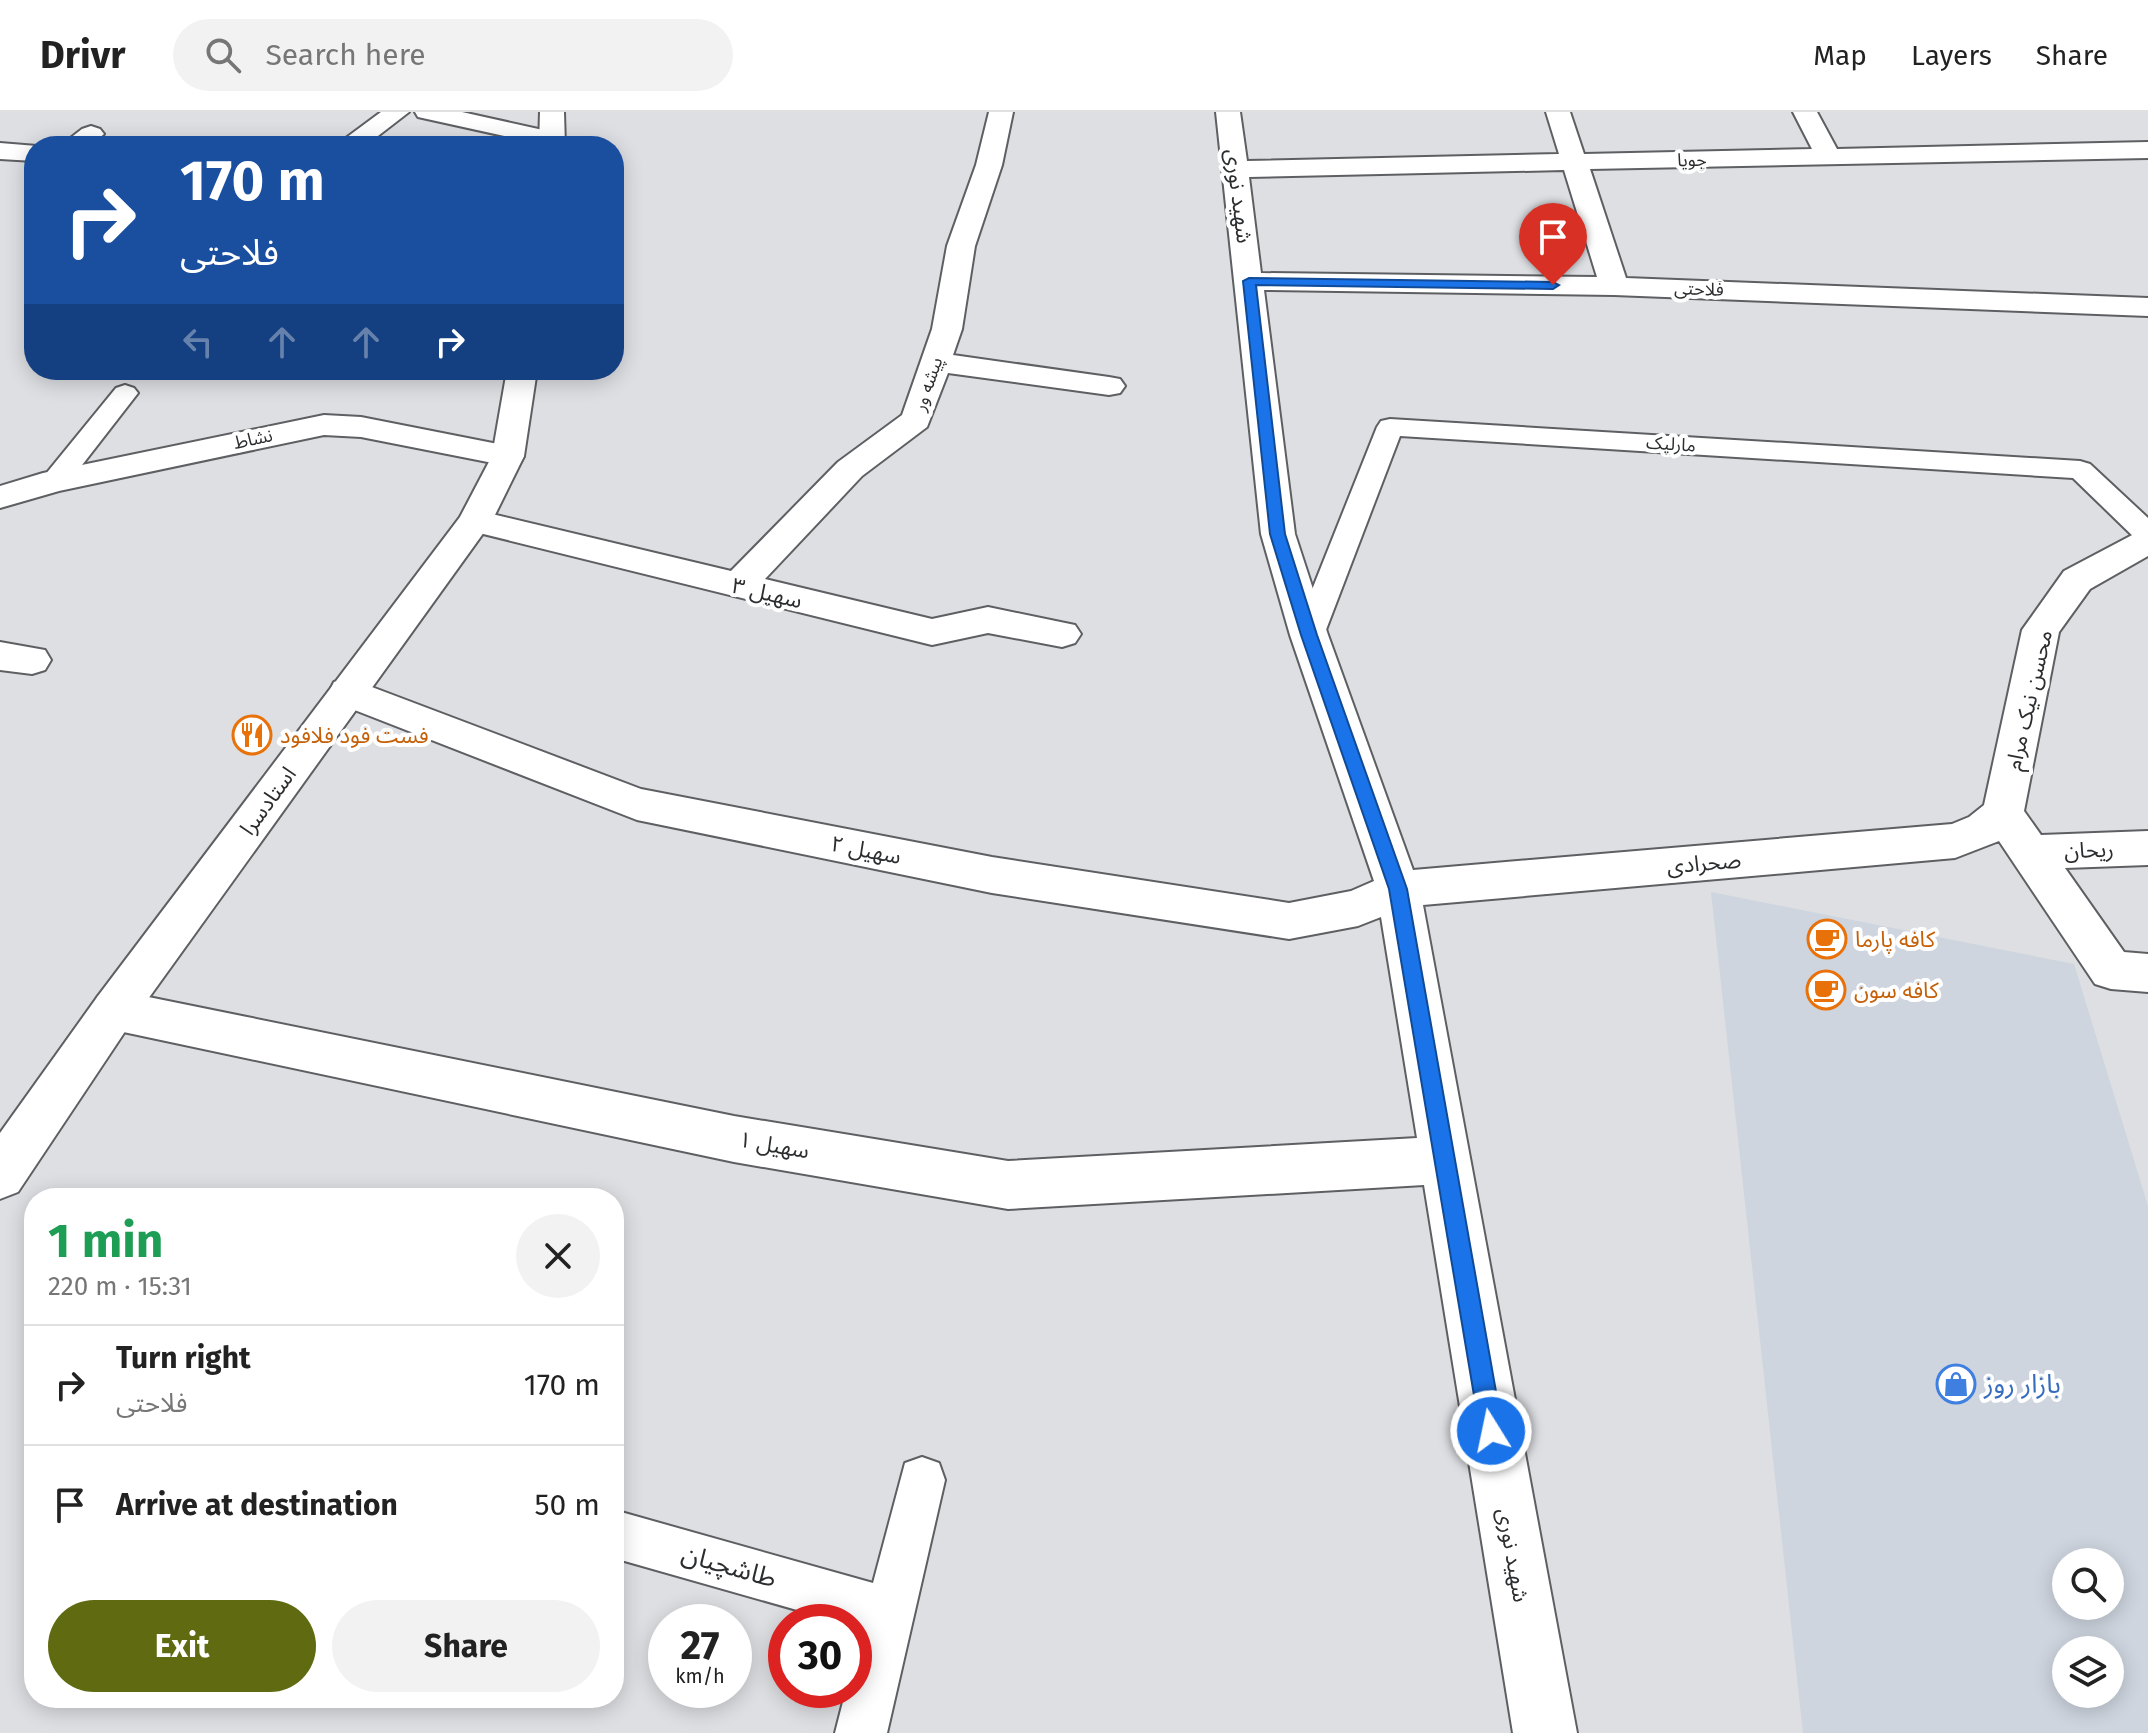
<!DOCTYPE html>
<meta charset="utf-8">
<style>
:root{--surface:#fff;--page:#f2f2f2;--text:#222;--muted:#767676;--line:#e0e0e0;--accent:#606b11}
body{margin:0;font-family:"Fira Sans","Noto Sans Arabic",sans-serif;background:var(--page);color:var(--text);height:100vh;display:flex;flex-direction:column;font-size:30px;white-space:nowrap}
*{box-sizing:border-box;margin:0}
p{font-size:26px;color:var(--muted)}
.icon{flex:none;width:44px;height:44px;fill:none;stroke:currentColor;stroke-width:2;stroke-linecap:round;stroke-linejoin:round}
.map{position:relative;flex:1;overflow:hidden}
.drawer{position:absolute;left:24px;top:1076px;width:600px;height:520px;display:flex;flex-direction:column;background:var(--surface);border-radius:32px;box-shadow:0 4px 20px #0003}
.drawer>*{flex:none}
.banner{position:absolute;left:24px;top:24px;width:600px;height:244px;border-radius:32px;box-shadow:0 4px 20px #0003;background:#1a4fa0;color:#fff;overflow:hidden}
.tools{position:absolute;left:2052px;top:1436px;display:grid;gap:16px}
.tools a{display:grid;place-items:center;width:72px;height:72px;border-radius:50%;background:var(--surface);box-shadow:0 4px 20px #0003;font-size:40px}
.speed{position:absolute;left:648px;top:1492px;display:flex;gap:16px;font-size:40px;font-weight:700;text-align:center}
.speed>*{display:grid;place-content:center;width:104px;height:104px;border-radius:50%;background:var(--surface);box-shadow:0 4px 20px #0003;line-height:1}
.speed small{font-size:20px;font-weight:400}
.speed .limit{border:12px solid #d22;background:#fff;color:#111}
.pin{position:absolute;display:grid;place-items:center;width:68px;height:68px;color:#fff;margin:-82px -34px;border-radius:50% 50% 50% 0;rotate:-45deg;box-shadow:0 0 8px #0007}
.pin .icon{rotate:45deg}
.me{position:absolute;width:88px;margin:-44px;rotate:350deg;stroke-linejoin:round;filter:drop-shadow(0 0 6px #0008)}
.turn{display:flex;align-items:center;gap:28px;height:168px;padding:0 24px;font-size:36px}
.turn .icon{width:104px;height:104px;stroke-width:2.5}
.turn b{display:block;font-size:56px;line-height:68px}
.lanes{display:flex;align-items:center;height:76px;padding:0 24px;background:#0003;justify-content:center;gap:40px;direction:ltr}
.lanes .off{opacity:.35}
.round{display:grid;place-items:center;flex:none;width:84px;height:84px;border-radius:42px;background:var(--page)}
.headline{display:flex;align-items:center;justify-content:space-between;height:136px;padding:0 24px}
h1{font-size:48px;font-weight:700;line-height:60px;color:#1e9e55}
.primary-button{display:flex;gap:16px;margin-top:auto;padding:16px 24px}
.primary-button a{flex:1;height:92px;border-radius:48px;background:var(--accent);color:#fff;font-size:32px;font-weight:700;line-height:92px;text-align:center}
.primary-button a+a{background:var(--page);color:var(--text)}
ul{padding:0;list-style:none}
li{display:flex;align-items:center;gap:24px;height:120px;padding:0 24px;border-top:2px solid var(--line)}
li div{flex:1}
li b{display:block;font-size:30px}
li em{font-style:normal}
header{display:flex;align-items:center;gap:48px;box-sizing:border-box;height:112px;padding:0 40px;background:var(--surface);border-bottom:2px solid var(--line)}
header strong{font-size:38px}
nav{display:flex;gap:44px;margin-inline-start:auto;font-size:28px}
.search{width:560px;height:72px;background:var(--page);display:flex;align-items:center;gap:20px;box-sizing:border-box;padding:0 28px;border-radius:44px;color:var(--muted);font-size:30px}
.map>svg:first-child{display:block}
.built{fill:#ced5df;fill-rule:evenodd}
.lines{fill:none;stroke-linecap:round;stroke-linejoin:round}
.lane-casing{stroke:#5d5f62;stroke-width:4}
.street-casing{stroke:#5d5f62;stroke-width:4}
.secondary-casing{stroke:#5d5f62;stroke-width:4}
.lane{fill:#fff;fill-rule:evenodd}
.street{fill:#fff;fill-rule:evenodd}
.secondary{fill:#fff;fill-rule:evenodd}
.route{fill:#1a73e8;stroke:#114b97;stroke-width:2}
.labels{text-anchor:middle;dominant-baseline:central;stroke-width:8;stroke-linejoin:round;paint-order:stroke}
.far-street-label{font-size:18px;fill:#2c2d2f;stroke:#fff}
.street-label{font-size:22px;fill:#2c2d2f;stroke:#fff}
.food-label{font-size:22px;fill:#c56008;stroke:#fff;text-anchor:start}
.near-shop-label{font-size:26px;fill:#366cbe;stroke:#fff;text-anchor:start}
.near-street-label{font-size:26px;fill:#2c2d2f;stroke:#fff}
</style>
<header>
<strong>Drivr</strong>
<div class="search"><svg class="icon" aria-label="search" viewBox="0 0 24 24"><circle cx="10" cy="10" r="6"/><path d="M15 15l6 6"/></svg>Search here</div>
<nav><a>Map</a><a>Layers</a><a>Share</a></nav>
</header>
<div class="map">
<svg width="2148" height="1621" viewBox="0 0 2148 1621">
<rect width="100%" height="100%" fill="#dddfe3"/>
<path class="built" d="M1711,780L2074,852L2148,1094V1621H1803ZM2066,1450H2110V1494H2066ZM2066,1538H2110V1582H2066Z"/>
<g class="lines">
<g class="lane-casing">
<path id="lane" d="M125,273L134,276L138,281L65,375L55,378L45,375L41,369L45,363L116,276Z
M1390,307L2080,349L2090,352L2148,406V431L2138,429L2073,366L1400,324L1324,523L1320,531L1309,534L1298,531L1294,523L1377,315L1381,309Z
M922,1345L939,1351L945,1368L887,1621H835L846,1578H854V1546L861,1517L854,1514V1510H839L614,1446V1398L873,1471L905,1351Z"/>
</g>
<g class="street-casing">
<path id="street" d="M381,0H409L365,34H335Z
M415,0H462L561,22L565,27L561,32L549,34L418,5Z
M989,0H1013L1002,53L975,134L962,217L953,243L1109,265L1120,267L1125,274L1120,281L1109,283L948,261L927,315L862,364L765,467L932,507L988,495L1075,513L1081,522L1075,531L1062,535L988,521L932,533L463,417L458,409L463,401L475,398L731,459L838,350L902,303L932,217L947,134L976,53Z
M1216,0H1240L1247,49L1559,42L1546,0H1570L1584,42L1812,37L1793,0H1817L1837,37L2148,30V46L1590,57L1626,166L2148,186V204L1614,183L1264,178L1295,422L1328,523L1413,758L1952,712L1969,705L1984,693L2022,518L2064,459L2136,421L2148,417V444L2090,477L2059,520L2024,699L2041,723L2148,719V753L2065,756L2124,840L2148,842V880L2111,877L2095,872L1999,729L1955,746L1423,793L1577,1621H1513L1424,1073L1008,1097L734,1050L114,918L98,912L91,898L98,884L114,878L734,1004L1008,1049L1417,1026L1381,805L1358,814L1289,827L992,781L637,708L334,590L329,580L334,570L348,566L641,677L992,745L1289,791L1351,779L1374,769L1290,523L1261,422ZM1564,58L1597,165L1261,161L1249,65Z
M91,14L100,17L104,22L90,34H60L82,17Z
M0,31L37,34H34V49L0,47Z
M324,303L361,305L508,334L520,337L524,344L520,351L508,354L361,325L324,323L59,379L0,396V374L43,361Z
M0,530L45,538L51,548L45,558L32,562L0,558Z"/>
</g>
<g class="secondary-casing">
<path id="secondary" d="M540,0H564L565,34H539Z
M507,258H537L524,344L492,409L130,912L18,1080L0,1087V1021L98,884L460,405L492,344Z"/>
</g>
<use href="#lane" class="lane"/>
<use href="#street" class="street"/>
<use href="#secondary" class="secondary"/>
</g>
<path class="route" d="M1249,166L1553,170L1559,173L1553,177L1256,173L1285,422L1317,523L1407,777L1503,1319L1499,1327L1491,1331L1483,1327L1480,1319L1389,777L1301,523L1270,422L1243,169Z"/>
<defs>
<g id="restaurant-ring" transform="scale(2)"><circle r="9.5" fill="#fff" stroke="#e8710a" stroke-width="1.5"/><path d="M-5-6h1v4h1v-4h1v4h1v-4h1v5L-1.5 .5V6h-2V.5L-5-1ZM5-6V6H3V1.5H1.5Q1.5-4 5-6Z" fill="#e8710a"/></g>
<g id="cafe-ring" transform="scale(2)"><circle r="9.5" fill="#fff" stroke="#e8710a" stroke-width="1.5"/><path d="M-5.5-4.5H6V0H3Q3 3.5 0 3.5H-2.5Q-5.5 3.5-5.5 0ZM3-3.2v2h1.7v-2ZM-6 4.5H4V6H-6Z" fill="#e8710a"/></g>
<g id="shop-ring" transform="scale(2)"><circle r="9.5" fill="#fff" stroke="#3f7fe0" stroke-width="1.5"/><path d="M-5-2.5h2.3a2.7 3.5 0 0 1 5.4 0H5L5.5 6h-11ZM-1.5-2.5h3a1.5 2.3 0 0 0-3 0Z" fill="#3f7fe0"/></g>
</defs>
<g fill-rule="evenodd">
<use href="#restaurant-ring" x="252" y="623"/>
<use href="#cafe-ring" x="1827" y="827"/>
<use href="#cafe-ring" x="1826" y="878"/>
<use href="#shop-ring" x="1956" y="1272"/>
</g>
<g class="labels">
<g class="far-street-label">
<text transform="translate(1692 48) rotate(-1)">جویا</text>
<text transform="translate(1699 177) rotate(2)">فلاحتی</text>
<text transform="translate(928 272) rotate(-71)">پیشه ور</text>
<text transform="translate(253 327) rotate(-12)">نشاط</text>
<text transform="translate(1671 332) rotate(4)">مارلیک</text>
</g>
<g class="street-label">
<text transform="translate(1239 84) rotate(83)">شهید نوری</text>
<text transform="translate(767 481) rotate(13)">سهیل ۳</text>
<text transform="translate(2029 588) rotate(-77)">محسن نیک مرام</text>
<text transform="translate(268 689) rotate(-54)">استادسرا</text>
<text transform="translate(866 738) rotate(11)">سهیل ۲</text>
<text transform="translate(2089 738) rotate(-2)">ریحان</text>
<text transform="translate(1704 751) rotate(-5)">صحرادی</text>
<text transform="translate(774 1033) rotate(10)">سهیل ۱</text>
<text transform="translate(1513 1443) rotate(80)">شهید نوری</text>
</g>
<g class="food-label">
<text x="280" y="623">فست فود فلافود</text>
<text x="1855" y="827">کافه پارما</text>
<text x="1854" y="878">کافه سون</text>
</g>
<g class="near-shop-label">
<text x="1984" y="1272">بازار روز</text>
</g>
<g class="near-street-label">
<text transform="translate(729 1454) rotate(16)">طاشچیان</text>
</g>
</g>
</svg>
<div class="tools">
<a><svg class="icon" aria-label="search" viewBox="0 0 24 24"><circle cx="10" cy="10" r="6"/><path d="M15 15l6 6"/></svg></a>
<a><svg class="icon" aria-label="layers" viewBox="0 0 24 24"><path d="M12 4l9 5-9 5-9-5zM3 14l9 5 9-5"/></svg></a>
</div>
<div class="speed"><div>27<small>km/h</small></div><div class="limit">30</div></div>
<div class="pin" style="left:1553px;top:173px;background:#d93025"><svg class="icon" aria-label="arrive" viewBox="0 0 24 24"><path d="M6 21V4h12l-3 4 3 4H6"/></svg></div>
<svg class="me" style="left:1491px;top:1319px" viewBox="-20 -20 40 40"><circle r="17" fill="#1a73e8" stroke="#fff" stroke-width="3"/><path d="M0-11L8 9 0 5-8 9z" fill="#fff"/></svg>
<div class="banner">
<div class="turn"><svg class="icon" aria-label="right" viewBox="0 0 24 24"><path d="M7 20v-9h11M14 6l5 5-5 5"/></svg><div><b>170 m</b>فلاحتی</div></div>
<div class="lanes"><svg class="icon off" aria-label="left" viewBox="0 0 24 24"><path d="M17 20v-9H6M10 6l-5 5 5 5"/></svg><svg class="icon off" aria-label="ahead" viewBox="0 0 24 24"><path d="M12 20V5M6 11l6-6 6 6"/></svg><svg class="icon off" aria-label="ahead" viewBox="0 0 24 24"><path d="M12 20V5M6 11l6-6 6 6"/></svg><svg class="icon" aria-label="right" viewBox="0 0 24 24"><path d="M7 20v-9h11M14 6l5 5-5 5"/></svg></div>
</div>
<section class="drawer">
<div class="headline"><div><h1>1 min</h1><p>220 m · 15:31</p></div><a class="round"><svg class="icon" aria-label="close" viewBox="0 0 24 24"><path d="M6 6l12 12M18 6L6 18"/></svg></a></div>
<ul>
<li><svg class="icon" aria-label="right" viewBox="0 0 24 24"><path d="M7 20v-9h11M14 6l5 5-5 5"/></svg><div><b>Turn right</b><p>فلاحتی</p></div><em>170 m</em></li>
<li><svg class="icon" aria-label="arrive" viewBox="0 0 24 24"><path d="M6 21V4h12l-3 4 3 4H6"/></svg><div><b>Arrive at destination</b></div><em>50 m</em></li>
</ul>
<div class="primary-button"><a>Exit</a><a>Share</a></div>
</section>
</div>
